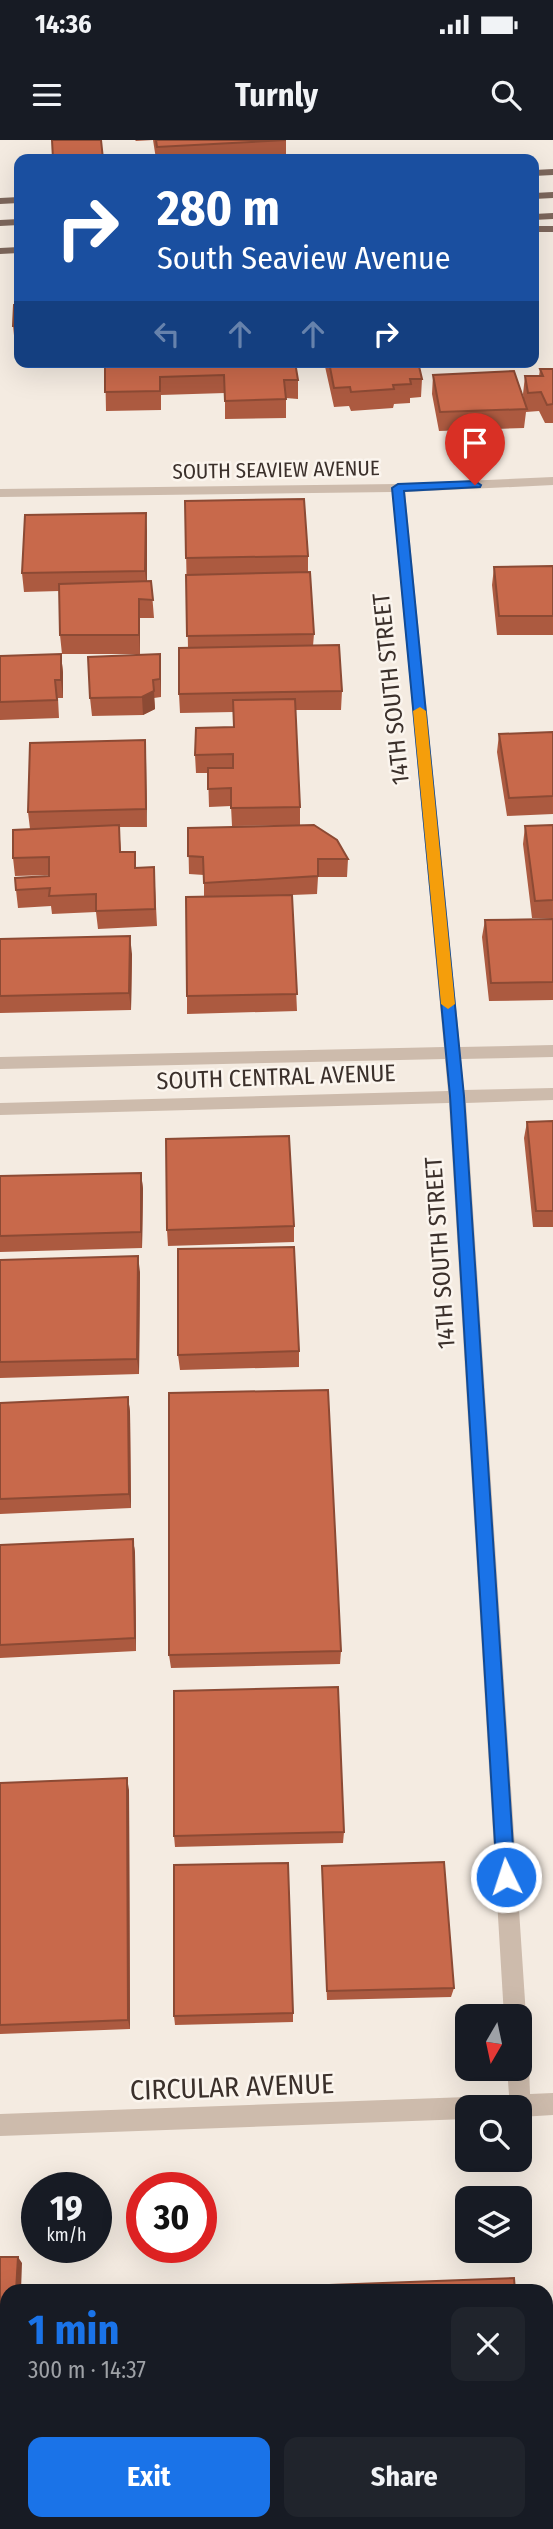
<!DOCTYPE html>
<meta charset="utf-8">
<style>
:root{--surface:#171b24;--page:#20242c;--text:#f1f3f6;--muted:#9ea1a6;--accent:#1a73e8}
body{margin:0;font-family:"Fira Sans Condensed",sans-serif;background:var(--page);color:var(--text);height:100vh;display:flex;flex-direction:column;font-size:26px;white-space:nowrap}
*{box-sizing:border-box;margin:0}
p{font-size:23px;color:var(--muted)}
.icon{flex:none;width:38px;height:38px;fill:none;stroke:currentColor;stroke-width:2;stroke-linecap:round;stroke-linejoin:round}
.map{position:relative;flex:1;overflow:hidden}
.details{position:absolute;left:0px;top:2144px;width:553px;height:247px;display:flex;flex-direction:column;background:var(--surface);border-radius:21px 21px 0 0;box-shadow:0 7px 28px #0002}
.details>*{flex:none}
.hud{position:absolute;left:14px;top:14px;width:525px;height:214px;border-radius:14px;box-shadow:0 7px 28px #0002;background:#1a4fa0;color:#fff;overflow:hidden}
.needle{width:46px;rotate:189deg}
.tools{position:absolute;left:455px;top:1864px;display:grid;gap:14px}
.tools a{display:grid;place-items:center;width:77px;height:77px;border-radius:14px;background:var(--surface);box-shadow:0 7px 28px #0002;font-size:35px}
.speed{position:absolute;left:21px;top:2032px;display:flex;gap:14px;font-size:35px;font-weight:700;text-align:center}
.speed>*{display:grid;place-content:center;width:91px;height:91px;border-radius:50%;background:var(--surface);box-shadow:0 7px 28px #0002;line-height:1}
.speed small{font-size:18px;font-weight:400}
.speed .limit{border:10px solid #d22;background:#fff;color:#111}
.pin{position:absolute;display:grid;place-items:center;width:60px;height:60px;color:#fff;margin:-72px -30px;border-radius:50% 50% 50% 0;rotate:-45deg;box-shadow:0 0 7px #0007}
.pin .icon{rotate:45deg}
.me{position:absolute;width:77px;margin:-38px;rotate:356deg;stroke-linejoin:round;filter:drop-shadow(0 0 5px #0008)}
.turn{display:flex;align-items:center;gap:24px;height:147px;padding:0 28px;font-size:32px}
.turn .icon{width:91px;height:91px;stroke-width:2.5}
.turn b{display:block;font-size:49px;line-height:60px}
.lanes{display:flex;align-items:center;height:66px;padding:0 28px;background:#0003;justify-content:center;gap:35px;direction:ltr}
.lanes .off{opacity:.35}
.round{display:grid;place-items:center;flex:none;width:74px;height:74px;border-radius:14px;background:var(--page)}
.headline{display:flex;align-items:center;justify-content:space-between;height:119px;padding:0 28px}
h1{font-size:42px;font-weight:700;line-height:52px;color:var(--accent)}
.primary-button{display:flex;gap:14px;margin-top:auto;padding:14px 28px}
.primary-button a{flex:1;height:80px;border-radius:14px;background:var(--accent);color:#fff;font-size:28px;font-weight:700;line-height:80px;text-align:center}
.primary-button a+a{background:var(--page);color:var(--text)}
.status{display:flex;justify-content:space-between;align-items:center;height:49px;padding:0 35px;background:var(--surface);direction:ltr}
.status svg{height:19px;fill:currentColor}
header{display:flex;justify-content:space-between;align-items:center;height:91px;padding:0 28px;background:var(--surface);font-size:32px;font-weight:700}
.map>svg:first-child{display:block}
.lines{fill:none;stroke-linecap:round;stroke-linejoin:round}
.minor{fill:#cdbbac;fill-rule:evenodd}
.major{fill:#7d675c;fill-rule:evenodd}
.wall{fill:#ac5a40}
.shaded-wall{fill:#8c4a34}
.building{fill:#c8694b;stroke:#8c4a34;stroke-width:2}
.route{fill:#1a73e8;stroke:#114b97;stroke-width:2}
.slow{fill:#f59e0b}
.labels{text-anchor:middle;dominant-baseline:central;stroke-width:5;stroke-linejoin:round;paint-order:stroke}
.far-street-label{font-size:21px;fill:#3b302b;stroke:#fbf5ee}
.street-label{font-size:24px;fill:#3b302b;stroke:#fbf5ee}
.near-street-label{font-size:28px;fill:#3b302b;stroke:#fbf5ee}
</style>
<div class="status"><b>14:36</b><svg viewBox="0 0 49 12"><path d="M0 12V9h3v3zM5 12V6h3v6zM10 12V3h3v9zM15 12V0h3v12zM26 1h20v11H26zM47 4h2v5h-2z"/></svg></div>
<header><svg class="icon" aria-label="menu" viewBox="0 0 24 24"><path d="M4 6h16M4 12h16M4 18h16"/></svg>Turnly<svg class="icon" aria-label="search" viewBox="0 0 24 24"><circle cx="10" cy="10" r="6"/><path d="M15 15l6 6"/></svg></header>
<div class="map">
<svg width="553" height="2389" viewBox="0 0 553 2389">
<rect width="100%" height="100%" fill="#f4ebe1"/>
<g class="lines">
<path class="minor" d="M553,337V345L405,352L460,907L553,905V917L461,919L464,950L553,948V960L466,963L526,1876L520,1885V1876H504L449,963L0,975V963L448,951L445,919L0,929V917L444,907L392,352L0,357V349L398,344Z
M520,1918L526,1920L529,1928L530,1954L553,1953V1975L520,1977V1967H467V1979L0,1996V1974L467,1957L474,1960L482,1956L509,1955L507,1928H520Z"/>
<path class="major" d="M553,29V35L534,36V30Z
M553,52V58L534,59V53Z
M19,57V63L0,64V58Z
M553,73V79L534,80V74Z
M19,79V85L0,86V80Z
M534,86H553V92H534Z
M19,107V113L0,114V108Z"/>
</g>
<path class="wall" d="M135,0H286V19H156L153,0L136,1Z
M19,165V204L15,205L13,186Z
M105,222L298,240V259L286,258V278L225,279V253L161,255V270L106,271Z
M324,222H418L422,239L421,257L410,258V263L394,264L393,268L351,271L349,266L334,267Z
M466,222H516V226L467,228Z
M540,229H553V283H545L539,271L526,272L524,288L439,291L432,254L433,235L524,263L523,254L525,236H539Z
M185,361L308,416V432L314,494L313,506L342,551L341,570H295L300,667V685L232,686L231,666L209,667L208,633H196L195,615L234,587V572L180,573L179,554L188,508Z
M146,373L147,441H151L154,478H140V514H62L60,495L59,451L24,452L22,433Z
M553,426V495H497L492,445L494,427Z
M61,514L63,533V558H58L59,578L0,580V516Z
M161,532V557L154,558L155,569L143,575L92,576L90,558Z
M553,592V674L507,676L497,612L499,594Z
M145,600L147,687H119L121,712H135L136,727H154L157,786L98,789L96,772L52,774L51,766L18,768L16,750L49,736V735L15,736L13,718L30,689L28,672Z
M553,685V778H532L523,704L525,686Z
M188,688L348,719L347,737H318L317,754L292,755L297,871L187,874V856L204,757V735L189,734Z
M553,779V860L489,861L482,797L485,780Z
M0,799L132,814L131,870L0,873Z
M553,981V1087H533L524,998L527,982Z
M141,1033L143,1049L142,1108L0,1112V1036Z
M294,1086V1102L168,1106L167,1090Z
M0,1120L140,1132L139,1234L0,1238Z
M299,1211V1227L180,1230L178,1215Z
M128,1257L130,1272L131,1368L0,1374V1263Z
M133,1399L135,1413L136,1511L0,1518V1405Z
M341,1511L340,1524L171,1528L169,1515Z
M0,1643L129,1650L130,1889L0,1894Z
M344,1692L343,1703L175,1707L174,1696Z
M322,1726L454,1848L451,1857L327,1860L322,1737Z
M293,1873V1882L175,1885L174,1876Z"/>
<path class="shaded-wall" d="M146,373L147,391V449L145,431Z
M139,459L140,478V514L139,495Z
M61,514L63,533V558L61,540Z
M160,514L161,532V557L160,539Z
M154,551L155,569L143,575L142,557Z
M145,600L146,618L147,687L146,669Z
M130,796L132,814L131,870L129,853Z
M141,1033L143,1049L142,1108L141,1092Z
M138,1116L140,1132L139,1234L137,1219Z
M128,1257L130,1272L131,1368L129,1354Z
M133,1399L135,1413L136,1511L135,1498Z
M127,1638L129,1650L130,1889L128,1880Z
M18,2117L22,2123L21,2151H16Z
M8,2384H13V2389H8Z"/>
<path class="building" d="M52,0H101L103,19H53Z
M156,0H286L157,7Z
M14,165H19V186H13Z
M105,222H295L298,240H284L286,259L225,261L224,235L160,237V251L105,252Z
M329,222H418L422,239H410L411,244L393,245L394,249L351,252L350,247L334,248Z
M540,229H553V264L547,265L541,252L528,253L525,236H543Z
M514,231L527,269L440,272L433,235Z
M304,359L308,416L186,418L185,361Z
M146,373L145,431L22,433L25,375Z
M553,426V476H499L494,427Z
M310,432L314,494L187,496L186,435Z
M151,441L153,460L139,459V495H60L59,444Z
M339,505L342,551L179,554V508Z
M61,514V540H55L57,560L0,562V516Z
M160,514V539L153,540L154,551L142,557L90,558L88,517Z
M295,559L300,667L231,668V648L208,649V628H233V614L195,615L196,588L234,587L233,560Z
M553,592V656L509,658L499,594Z
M145,600L146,669L28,672L30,603Z
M119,685L120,712H135V728L154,727L155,769L96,771V754L49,756L50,748L16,750L15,738L49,736V717L13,718V690Z
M314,685L337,700L348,719H318V736L204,743L203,717L188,716V688Z
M553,685V760L535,761L525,686Z
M292,755L297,854L187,856L186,757Z
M553,779V842L491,843L485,780Z
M130,796L129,853L0,856V799Z
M553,981V1071H536L527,982Z
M289,996L294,1086L167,1090L166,999Z
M141,1033V1092L0,1096V1036Z
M294,1107L299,1211L178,1215V1109Z
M138,1116L137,1219L0,1222V1120Z
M328,1250L341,1511L169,1515V1253Z
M128,1257L129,1354L0,1359V1263Z
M133,1399L135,1498L0,1505V1405Z
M338,1547L344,1692L174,1696V1551Z
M127,1638L128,1880L0,1885V1643Z
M444,1722L454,1848L327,1851L322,1726Z
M288,1723L293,1873L174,1876V1725Z
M0,2117H18L16,2151H7V2384H8V2389H0Z
M514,2138L515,2151H330V2145Z"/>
<path class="route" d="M475,341L481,345L480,347L404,351L464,956L515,1737L513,1743L506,1746L499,1743L497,1737L450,956L392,348L398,344Z"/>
<path class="slow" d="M420,567L426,571L455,864L448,869L441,864L413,571Z"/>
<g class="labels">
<g class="far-street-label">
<text transform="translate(276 330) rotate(-1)">SOUTH SEAVIEW AVENUE</text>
</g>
<g class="street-label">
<text transform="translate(391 549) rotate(-96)">14TH SOUTH STREET</text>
<text transform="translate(276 937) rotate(-2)">SOUTH CENTRAL AVENUE</text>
<text transform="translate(440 1113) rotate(-94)">14TH SOUTH STREET</text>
</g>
<g class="near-street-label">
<text transform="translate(232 1947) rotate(-2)">CIRCULAR AVENUE</text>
</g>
</g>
</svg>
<div class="tools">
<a><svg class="needle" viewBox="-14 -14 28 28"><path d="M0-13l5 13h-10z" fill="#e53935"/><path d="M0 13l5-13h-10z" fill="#9ea1a6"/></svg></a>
<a><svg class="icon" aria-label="search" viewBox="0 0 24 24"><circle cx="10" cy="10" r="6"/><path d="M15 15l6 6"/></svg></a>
<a><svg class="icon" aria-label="layers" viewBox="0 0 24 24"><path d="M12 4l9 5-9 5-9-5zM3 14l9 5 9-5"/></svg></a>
</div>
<div class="speed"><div>19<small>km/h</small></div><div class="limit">30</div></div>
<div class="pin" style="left:475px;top:345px;background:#d93025"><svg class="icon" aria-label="arrive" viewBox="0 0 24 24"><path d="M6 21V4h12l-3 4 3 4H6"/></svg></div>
<svg class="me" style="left:506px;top:1737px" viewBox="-20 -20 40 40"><circle r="17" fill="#1a73e8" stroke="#fff" stroke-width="3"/><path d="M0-11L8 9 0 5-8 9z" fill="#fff"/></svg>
<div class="hud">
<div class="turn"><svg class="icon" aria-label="right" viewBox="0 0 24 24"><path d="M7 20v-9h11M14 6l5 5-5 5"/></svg><div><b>280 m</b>South Seaview Avenue</div></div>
<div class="lanes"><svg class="icon off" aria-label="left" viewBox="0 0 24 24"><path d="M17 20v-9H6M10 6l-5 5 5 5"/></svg><svg class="icon off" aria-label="ahead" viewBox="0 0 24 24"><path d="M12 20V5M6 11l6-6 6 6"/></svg><svg class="icon off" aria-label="ahead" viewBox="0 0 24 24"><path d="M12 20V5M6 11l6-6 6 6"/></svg><svg class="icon" aria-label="right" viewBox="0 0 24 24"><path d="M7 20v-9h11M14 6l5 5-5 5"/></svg></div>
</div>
<section class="details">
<div class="headline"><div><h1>1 min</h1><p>300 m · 14:37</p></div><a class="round"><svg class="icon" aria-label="close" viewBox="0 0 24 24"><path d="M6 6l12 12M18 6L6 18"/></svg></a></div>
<div class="primary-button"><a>Exit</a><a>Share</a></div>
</section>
</div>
